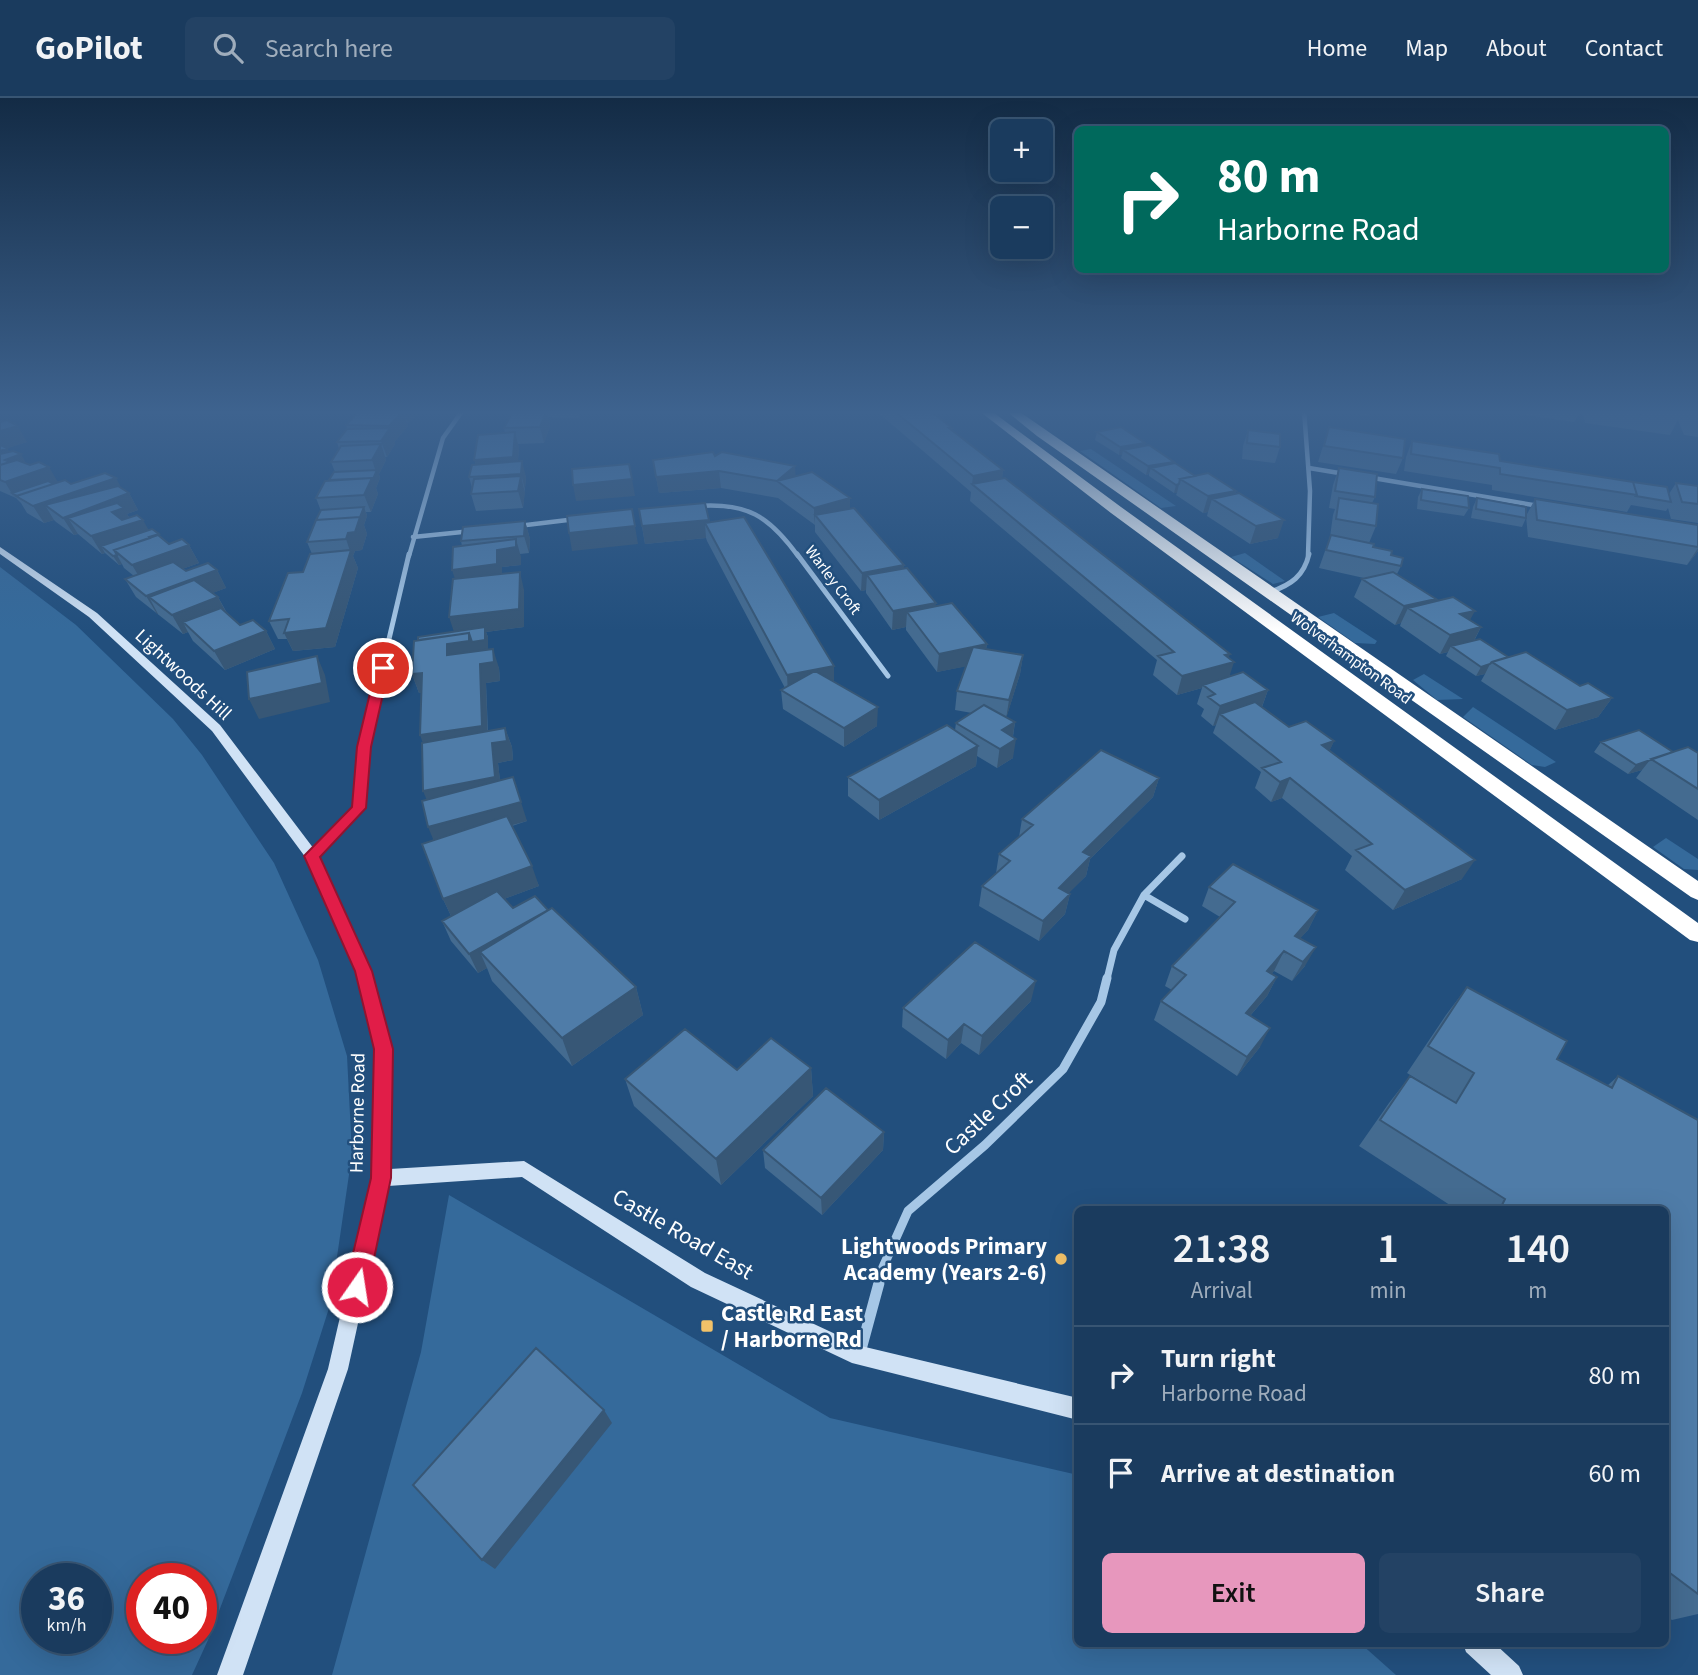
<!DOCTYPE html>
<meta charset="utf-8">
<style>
:root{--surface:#1a3b5e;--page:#234264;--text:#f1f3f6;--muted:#9fadbc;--line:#385573;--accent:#e797bd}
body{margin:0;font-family:"Source Sans 3",sans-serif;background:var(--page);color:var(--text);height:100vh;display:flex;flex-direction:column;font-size:26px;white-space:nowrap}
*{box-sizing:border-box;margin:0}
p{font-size:23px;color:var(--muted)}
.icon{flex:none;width:38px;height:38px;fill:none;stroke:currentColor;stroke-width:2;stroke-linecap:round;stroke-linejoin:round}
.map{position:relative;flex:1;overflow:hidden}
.drawer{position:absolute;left:1074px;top:1108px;width:595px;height:441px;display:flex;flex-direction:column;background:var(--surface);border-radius:10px;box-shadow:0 7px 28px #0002,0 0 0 2px var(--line)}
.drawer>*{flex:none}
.banner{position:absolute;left:1074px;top:28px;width:595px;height:147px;border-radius:10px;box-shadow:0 7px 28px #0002,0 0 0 2px var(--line);background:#00695c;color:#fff;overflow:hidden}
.fabs{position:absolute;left:990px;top:21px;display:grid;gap:14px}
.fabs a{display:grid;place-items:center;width:63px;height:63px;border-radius:10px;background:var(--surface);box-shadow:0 7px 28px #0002,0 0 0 2px var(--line);font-size:35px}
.speed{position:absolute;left:21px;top:1465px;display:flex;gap:14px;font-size:35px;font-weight:700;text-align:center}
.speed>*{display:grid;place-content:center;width:91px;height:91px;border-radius:50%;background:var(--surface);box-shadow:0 7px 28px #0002,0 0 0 2px var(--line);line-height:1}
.speed small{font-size:18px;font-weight:400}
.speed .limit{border:10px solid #d22;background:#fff;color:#111}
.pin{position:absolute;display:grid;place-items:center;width:60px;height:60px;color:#fff;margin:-30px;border:4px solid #fff;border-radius:50%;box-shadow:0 2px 7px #0007}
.me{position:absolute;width:77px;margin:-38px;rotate:13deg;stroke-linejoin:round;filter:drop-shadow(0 0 5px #0008)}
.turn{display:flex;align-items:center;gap:24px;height:147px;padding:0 28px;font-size:32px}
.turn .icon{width:91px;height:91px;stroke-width:2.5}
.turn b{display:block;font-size:49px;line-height:60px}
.eta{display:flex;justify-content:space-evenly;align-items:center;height:119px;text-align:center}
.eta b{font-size:42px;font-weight:600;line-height:49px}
.action{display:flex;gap:14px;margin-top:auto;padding:14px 28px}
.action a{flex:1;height:80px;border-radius:10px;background:var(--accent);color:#111;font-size:28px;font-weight:600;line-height:80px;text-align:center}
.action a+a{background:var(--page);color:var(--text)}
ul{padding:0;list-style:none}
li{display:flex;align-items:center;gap:21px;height:98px;padding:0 28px;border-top:2px solid var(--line)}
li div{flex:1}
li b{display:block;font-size:26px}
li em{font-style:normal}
header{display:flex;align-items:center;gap:42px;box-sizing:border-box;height:98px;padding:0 35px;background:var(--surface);border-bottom:2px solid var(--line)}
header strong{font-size:33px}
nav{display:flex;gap:38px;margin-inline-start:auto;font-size:24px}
.search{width:490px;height:63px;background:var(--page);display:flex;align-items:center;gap:18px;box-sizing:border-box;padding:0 24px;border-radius:10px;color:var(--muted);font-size:26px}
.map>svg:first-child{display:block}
.green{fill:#356a9b;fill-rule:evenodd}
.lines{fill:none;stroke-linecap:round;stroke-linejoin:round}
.street-far4{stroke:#a6c7e6;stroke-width:4.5}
.street-far3{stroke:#a6c7e6;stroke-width:5}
.street-far2{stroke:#a6c7e6;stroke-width:7}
.street-far1{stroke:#a6c7e6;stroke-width:9}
.street{stroke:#a6c7e6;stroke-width:11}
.secondary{fill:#d0e2f5;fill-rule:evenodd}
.highway{fill:#fff;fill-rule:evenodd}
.wall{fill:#446b90}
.shaded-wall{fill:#375776}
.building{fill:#4f7ca8;stroke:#375776;stroke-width:2}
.route{fill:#e11d48;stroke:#92132f;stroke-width:2}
.poi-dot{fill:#f2c269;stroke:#224f7d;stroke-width:2.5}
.labels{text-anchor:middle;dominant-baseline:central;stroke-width:5;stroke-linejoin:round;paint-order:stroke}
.far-street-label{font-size:16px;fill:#fff;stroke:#224f7d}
.street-label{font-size:19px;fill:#fff;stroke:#224f7d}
.near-street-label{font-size:23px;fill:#fff;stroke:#224f7d}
.near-poi-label{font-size:23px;font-weight:bold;fill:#fff;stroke:#224f7d;text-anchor:end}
</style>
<header>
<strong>GoPilot</strong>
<div class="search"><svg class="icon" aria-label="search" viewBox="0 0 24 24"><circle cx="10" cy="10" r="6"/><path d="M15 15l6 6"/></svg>Search here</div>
<nav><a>Home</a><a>Map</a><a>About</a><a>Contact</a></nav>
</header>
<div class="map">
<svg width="1698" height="1577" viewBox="0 0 1698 1577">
<rect width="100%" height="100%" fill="#224f7d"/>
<path class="green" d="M1091,351L1176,408L1161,410L1080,353Z
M1245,455L1285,483L1273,486L1231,459Z
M0,469L76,527L173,621L202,657L274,765L318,862L347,958L352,1056L330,1207L302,1295L208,1542L192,1577H0ZM37,1480H96V1540H37ZM142,1480H201V1540H142Z
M1334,515L1377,543L1375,546L1355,545L1318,519Z
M1424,576L1463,601L1437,602L1413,582Z
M1473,609L1556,664L1545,669L1532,667L1463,619Z
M1666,740L1698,761V772L1684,771L1653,749Z
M449,1097L830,1320L1078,1377V1545H1360L1396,1577H332L421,1254Z"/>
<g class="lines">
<path class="street-far4" d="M1304,312L1310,393L1308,458
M1309,370L1345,376
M1367,379L1539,408
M696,408C747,404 769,418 798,458
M518,428L576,421
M413,439L472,433
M409,458L443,340L463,312"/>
<path class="street-far3" d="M797,456L888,578
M1270,494C1291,487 1304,478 1309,456
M365,643L409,456"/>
<path class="street-far2" d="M312,758L359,710L366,642
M1144,797L1185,821
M1107,881L1114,852L1144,797L1182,758"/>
<path class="street-far1" d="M878,1187L883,1169L908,1113L985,1047L1063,971L1101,904L1107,880"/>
<path class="street" d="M860,1255L879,1185"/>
<path class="secondary" d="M0,449L97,515L220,627L317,755L372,873L392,952L390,1071L524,1063L705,1175L861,1248L1078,1300V1322L852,1265L691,1189L522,1079L388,1088L348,1271L243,1577H217L328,1271L372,1080L376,952L356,873L306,760L212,633L89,519L0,456Z
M1463,1545H1494L1519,1568L1523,1577H1491L1466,1554Z"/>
<path class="highway" d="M978,312H990L1121,409L1698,825V844L1690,842L1111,415Z
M1005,312H1017L1698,783V802L1691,799L1037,338Z"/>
</g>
<path class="wall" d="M360,312H421L407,326L408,328L395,343V346L387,359H385L386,362L379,376L380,380L376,390L378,396L371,414H366L367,418L364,427L367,436L362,452L355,453L353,458L358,470L335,549L293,553L287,541H278L269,523L303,474L312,456L307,444L321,413L316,400L335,374L331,364L339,351L337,344L347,331L346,327Z
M519,312H585L579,320L549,319L550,328L544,345L518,346L519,350L518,363L526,379L523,410L476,413L471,396L472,390L469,379L475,366L505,335L504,330Z
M875,312H931L952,332L1003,372L1002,380L1229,560L1230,578L1268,592L1262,609L1289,629L1334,643L1329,653L1462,781L1393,812L1345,772L1352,758L1282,700L1271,704L1255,690L1261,674L1213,635L1216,627L1213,628L1201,618L1204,611L1197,606L1202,590L1177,597L1153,577L1157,562L970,403L971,394Z
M1331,312H1370L1368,318Z
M1497,312H1581L1574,324L1497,313Z
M1582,312H1643L1642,315L1643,312H1698V339L1684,337L1678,322L1670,337L1585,325Z
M0,324L27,344L7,350L9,354L26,365H25L58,384L121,390L129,395L138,412L127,416L129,419L169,446L189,447L199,465L182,471L186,473L217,472L226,490L212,495L218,499L227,515L240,527L266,533L275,551L225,572L193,543L188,534L183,536L136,499L125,481L134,478L124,470L122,466L119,467L105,455L102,456L78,436L74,437L56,424L54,422L44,425L27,415L21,405L16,400L0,393Z
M1329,329L1403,360L1396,376L1318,364Z
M1248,332L1280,349L1275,365L1242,361L1243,348Z
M1097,334L1145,345V348L1195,378L1236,393L1235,396L1278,440L1250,446L1207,418L1208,414L1203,415L1176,397L1177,395H1174L1149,378V376L1146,377L1121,360L1122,357H1119L1095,342Z
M1412,343L1500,363L1669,396L1676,385L1698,388V425L1671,421L1668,410L1666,413L1631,407L1627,414L1492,392V387L1404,373L1406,359Z
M715,358L796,378L850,411L904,467V471L935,508L987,546L986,551L1023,557L1020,576L1006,620L1015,624L1013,639V660L997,670L977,658L976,668L879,722L848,698V679L955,632L956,625L972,615L955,612L957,593L966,568L937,574L906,532V529L892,532L866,495V492L861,493L815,434V427L778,400L721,390L659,395L653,362Z
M1339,370L1375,399L1372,405L1376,428L1369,445L1373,449L1391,457L1401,468L1397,476L1436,501L1434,504L1481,529L1474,543L1508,559L1612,600L1598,619L1555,632L1481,583L1485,576L1476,578L1446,558L1448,554L1440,556L1400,528L1401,525L1395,527L1354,499L1362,481L1364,480L1319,470L1330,439L1333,417L1335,411L1329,410L1333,387Z
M1422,391L1469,410L1464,418L1417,411L1418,399Z
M1477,400L1526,420L1522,429L1471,420L1473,409Z
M1535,401L1698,427V453L1687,467L1528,439L1526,418Z
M639,411L710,424L834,584L877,628L844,649L783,611L781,592L785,590L707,443L706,440L645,446Z
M525,423L530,441L529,455L520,456L521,467L502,469V476L524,492V529L486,534L488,539V551L499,570L500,583L486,585L488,633L505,630L512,649L513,662L498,665L500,683L527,723L512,728L539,788L504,801L513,810L548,812L636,889L643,917L572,968L492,883L487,870L478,875L451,843L442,823L451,818L443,801L427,702L423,645L422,595H419L412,576L454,534L455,481L462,448L461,443Z
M1601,644L1673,654L1698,655V722L1636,680L1642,672L1628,676L1594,654Z
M1159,680L1153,699L1090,761L1086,778L1068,795L1070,796L1065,816L1039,843L979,808L982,788L996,775L999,756L1019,739L1022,721Z
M1209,789L1318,812L1308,832L1300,840L1305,868L1292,883L1274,873L1271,876L1277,879L1267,898L1250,918L1260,949L1237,978L1154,922L1161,903L1172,892L1165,888L1172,868L1220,819L1202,808Z
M1467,889L1557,961L1607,988L1618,978L1698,1022V1516L1672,1522L1666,1518V1111H1456L1359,1048L1389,1005L1410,978L1451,1002L1407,975L1446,917Z
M1031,903L979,957L961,945L946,961L902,929L903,910Z
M811,970L813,998L721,1087L634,1008L625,981L737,972Z
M884,1034L883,1052L822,1117L765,1070L763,1052Z"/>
<path class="shaded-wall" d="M403,312H421L408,326Z
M547,312L550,328L544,345L540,329Z
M578,312H585L579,320Z
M403,313L408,328L395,343V346L387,359L381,343L390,330L389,328Z
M18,328L27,344L2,352L7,350L12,359L0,362V333Z
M515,334L519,350L517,375L479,379L474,362Z
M1145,345L1144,353L1123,352L1122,357H1119L1120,349Z
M381,346L386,362L379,376L380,380L376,390L378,396L371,414L364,397L372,380L376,374L372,362Z
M21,356L26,365L10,370L5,362Z
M522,363L526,379L525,392L521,376Z
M1174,364L1172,372L1151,370L1149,376L1146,377L1148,368Z
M795,368L796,384L777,383Z
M49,369L59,386L12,395L15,401L5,384Z
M1003,372L1001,389L972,387L973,378Z
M719,373L721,390L659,395L656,379Z
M521,378L525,395L523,410L518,393Z
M116,380L125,397L129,395L138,412L127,416L132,425L143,422L152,438L159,436L163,445L101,448L105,455L102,456L91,438L68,420L78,436L74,437L63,420L45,407L54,422L44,425L33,408Z
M632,381L635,398L576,403L573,387Z
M1179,386L1177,395H1174L1176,387Z
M1236,393L1231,410L1212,401L1208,414L1203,415L1208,398Z
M850,400V417H815L814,427V410Z
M364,409L367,418L364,427L367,436L362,452L355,453L353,458L358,470L335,549L293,553L284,535L350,453L346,441L348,435Z
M709,422L711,437L705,425L706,440L645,446L642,428Z
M1284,422L1278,440L1250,446L1256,428Z
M525,423L530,441L529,455L524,438Z
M635,428L638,446L572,453L569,435Z
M516,441L521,459V467L502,469V484L458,490L452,472L497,452Z
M189,447L199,465L143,485L132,467Z
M1698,450V453L1687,467Z
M117,457L122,466L119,467L113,458Z
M904,467V485L867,477L866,492L861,493L862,475Z
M217,472L226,490L166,513L149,499L158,516H157L146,498Z
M520,474L524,492V529L486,534L488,539V552L475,562L417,552L447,546L455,537L449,519Z
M218,499L228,518L183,524L188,534L183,536L172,517Z
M1436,501L1427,519L1408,510L1401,525L1395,527L1404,508Z
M936,505L934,524L907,514L906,529L892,532L893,513Z
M1475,513L1465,531L1460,516Z
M1481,529L1471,548H1451L1448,554L1440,556L1450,537Z
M266,533L275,551L225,572L214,553Z
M987,546L984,565L937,574L939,556Z
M493,551L499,570L500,583L486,585L488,647L427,657L420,637Z
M1230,556L1227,566L1234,564L1228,583L1203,587L1202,590L1177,597L1182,578L1225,557Z
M1023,557L1020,576L1006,621L1009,602Z
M317,558L325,577L330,604L259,621L249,601Z
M1490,566L1485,576L1476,578L1481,569Z
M834,568V587L788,596L787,577Z
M422,575L430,594L419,595L412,576Z
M1268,592L1261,611L1220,616L1216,627L1213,628L1220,608Z
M1612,600L1598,619L1555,632L1567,612Z
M878,609L877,628L844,649V630Z
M1015,624L1012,643L1016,641L1013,660L997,670L1002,632Z
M505,630L512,649L513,662L498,665L502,699L431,712L423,693Z
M1334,643L1325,663L1322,647Z
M978,648L976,668L879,722V702Z
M1650,662L1642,672L1628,676L1636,667Z
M1159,680L1153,699L1090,761L1086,778L1054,810L1059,790L1083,754Z
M1290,680L1282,700L1271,704L1280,684Z
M521,704L527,723L436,748L428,729Z
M1475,762L1462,781L1393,812L1405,792Z
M532,768L539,788L452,820L443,801Z
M1070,796L1065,816L1039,843L1043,823Z
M548,812L555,831L480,854L487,870L478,875L469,856Z
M1318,812L1308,832L1285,857L1295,838Z
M1316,849L1305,868L1292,883L1303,864Z
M1284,853L1274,873L1257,892L1267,873Z
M1277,879L1267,898L1236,934L1246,915Z
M1036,883L1031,903L979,957L982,938Z
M636,889L643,917L572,968L562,940Z
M964,926L961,945L946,961L948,942Z
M1270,930L1260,949L1237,978L1247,959Z
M811,970L813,998L721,1087L716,1061Z
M884,1034L883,1052L822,1117L821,1100Z
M604,1312L612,1325L495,1471L482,1462Z"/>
<path class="building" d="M360,312L403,313L389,328L346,327Z
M547,312L540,329L504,330L513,313Z
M893,312H929L952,330H949L1003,372L973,378Z
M1613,312H1640L1641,316Z
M7,322L18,328L0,333V324Z
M1121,329L1145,345L1120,349L1097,334Z
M1329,329L1405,341L1403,360L1324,348Z
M390,330L381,343L337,344L347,331Z
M1248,332L1280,336V349L1247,345Z
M515,334L513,359L474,362L478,337Z
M1412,343L1499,356L1500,363L1633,384L1637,397L1500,376V370L1411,356Z
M381,346L372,362L331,364L341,348Z
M0,347L7,350L0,353Z
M1149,347L1174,364L1148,368L1123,352Z
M13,353L21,356L5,362L10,364L0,367V356Z
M713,354L715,358L722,354L795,368L777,383L719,373L656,379L653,362Z
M17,362L30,367L39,364L49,369L5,384L0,382V367Z
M522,363L521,376L469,379L472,367Z
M1175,365L1195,378L1180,381L1179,386L1176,387L1151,370Z
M629,366L632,381L573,387L572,371Z
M1339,370L1377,376L1375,399L1335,393Z
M377,372L373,381L372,380L329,382L334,374Z
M812,374L850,400L814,410L777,383Z
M105,375L116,380L33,408L16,398L65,382L71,386Z
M1208,375L1236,393L1208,398L1180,381Z
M521,378L518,393L471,396L474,381Z
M372,380L364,397L316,400L325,383Z
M1005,380L1230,556L1225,557L1234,564L1182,578L1158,558L1174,554L972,386Z
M48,383L53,386L17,398L12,395Z
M1633,384L1667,389L1671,404L1636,398L1637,397Z
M1676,385L1698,388V406L1682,404Z
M118,388L129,395L63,420L45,407Z
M1422,391L1468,398L1469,410L1421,402Z
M1239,395L1284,422L1256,428L1212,401Z
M1339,400L1378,406L1376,428L1336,421Z
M1477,400L1526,409V420L1476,411Z
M1535,401L1698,427V449L1537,422Z
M117,405L124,410L112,414L122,422L137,417L143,422L91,438L68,420Z
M705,405L709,422L642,428L639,411Z
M364,409L360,419L316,422L321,412Z
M854,410L904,467L862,475L815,417Z
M632,411L635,428L569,435L567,418Z
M360,419L355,434L348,435L346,441L307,444L316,422Z
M744,419L834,568L787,577L705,425Z
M525,423L524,438L461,443L463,429Z
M152,431L159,436L149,439L150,440L114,452L117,457L113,458L101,448Z
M158,437L169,446L182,441L189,447L132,467L114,452Z
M1331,437L1374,446L1373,449L1392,453L1391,457L1403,460L1401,468L1326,452Z
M516,441V449L497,452V466L452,472L453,449Z
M351,452L326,530L284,535L289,521L269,523L288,475L303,474L310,456Z
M173,464L186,473L208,465L217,472L146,498L125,481Z
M907,470L936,505L893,513L867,477Z
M520,474L519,511L449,519L453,481Z
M1393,474L1436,501L1404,508L1362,481Z
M194,482L218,499L172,517L149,499Z
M1453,499L1475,513L1460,516L1481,529L1450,537L1408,510Z
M952,505L987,546L939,556L907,514Z
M221,510L240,527L253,522L266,533L214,553L183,524Z
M485,529V542L472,544L469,535L418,542V539Z
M469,535V543L447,546V557L493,551L494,564L480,566L482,628L420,637L422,575L412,576L414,543Z
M1480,541L1508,559L1492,564L1490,566L1481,569L1451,548Z
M973,549L1023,557L1009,602L957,593Z
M1526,554L1580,588L1588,585L1612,600L1567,612L1492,564Z
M317,558L322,585L249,601L247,574Z
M815,573L878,609L844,630L781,592Z
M1243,574L1268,592L1220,608L1208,599L1215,596L1203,587Z
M1255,604L1289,629L1306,623L1334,643L1322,647L1475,762L1405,792L1356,752L1372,746L1290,680L1280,684L1262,670L1281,664L1220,616Z
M984,607L1015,624L1002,632L1016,641L1000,651L956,625Z
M947,627L978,648L879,702L848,679Z
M505,630L507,643L492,645L495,679L423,693L422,645Z
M1639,632L1673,654L1636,667L1601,644Z
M1688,649L1698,655V691L1651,661Z
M1101,652L1159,680L1083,754L1091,758L1059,790L1070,796L1043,823L982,788L1010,763L999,756L1033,727L1022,721Z
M513,679L521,704L428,729L422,703Z
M507,718L532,768L443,801L422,746Z
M1233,766L1318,812L1295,838L1316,849L1303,864L1284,853L1267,873L1277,879L1246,915L1270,930L1247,959L1161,903L1186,877L1172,868L1235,804L1209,789Z
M497,793L513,810L535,798L548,812L469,856L442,823Z
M552,810L636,889L562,940L480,854Z
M975,844L1036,883L982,938L964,926L948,942L903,910Z
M1467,889L1567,943L1557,961L1612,990L1618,978L1698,1022V1496L1666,1472V1111H1500L1505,1101L1380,1022L1410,978L1456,1005L1474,975L1428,948Z
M685,931L737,972L771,940L811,970L716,1061L625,981Z
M826,990L884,1034L821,1100L763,1052Z
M536,1250L604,1312L482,1462L413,1387Z"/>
<linearGradient id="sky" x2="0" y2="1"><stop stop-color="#132b45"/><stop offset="0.59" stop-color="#3e638f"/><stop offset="1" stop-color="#3e638f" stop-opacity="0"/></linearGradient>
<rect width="1698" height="533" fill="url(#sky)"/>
<path class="route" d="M383,567L389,570L371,649L366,710L320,759L372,873L393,951L391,1080L368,1189L365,1197L357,1200L349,1197L345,1189L371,1080L374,951L355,873L304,758L352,709L357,649L376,570Z"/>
<g class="poi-dot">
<circle cx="1061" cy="1161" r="7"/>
<rect x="700" y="1221" width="14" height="14" rx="3.5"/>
</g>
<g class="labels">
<g class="far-street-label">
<text transform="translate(833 482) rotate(53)">Warley Croft</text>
<text transform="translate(1351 560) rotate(36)">Wolverhampton Road</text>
</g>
<g class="street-label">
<text transform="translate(183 577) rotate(43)">Lightwoods Hill</text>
<text transform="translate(358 1015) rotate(-89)">Harborne Road</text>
</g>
<g class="near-street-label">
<text transform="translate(988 1015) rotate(-43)">Castle Croft</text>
<text transform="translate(683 1136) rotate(30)">Castle Road East</text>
</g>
<g class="near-poi-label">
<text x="1047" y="1148">Lightwoods Primary<tspan x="1047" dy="26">Academy (Years 2-6)</tspan></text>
<text x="721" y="1215" text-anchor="start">Castle Rd East<tspan x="721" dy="26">/ Harborne Rd</tspan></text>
</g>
</g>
</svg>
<div class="fabs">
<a>+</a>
<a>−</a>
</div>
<div class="speed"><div>36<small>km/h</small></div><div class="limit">40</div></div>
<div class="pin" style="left:383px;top:570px;background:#d93025"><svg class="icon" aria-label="arrive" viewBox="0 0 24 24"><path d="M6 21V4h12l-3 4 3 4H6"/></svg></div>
<svg class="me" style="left:357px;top:1189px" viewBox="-20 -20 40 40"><circle r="17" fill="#e11d48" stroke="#fff" stroke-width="3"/><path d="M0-11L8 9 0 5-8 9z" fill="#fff"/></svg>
<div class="banner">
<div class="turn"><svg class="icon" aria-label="right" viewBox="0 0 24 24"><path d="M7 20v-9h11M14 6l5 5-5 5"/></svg><div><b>80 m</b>Harborne Road</div></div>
</div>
<section class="drawer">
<div class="eta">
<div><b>21:38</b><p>Arrival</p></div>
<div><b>1</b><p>min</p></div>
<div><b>140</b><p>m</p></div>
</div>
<ul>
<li><svg class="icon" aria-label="right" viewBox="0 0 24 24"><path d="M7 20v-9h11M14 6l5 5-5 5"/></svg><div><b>Turn right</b><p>Harborne Road</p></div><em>80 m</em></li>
<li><svg class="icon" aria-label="arrive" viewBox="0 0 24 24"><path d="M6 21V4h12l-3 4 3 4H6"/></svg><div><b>Arrive at destination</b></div><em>60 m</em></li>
</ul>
<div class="action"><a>Exit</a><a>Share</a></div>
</section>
</div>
